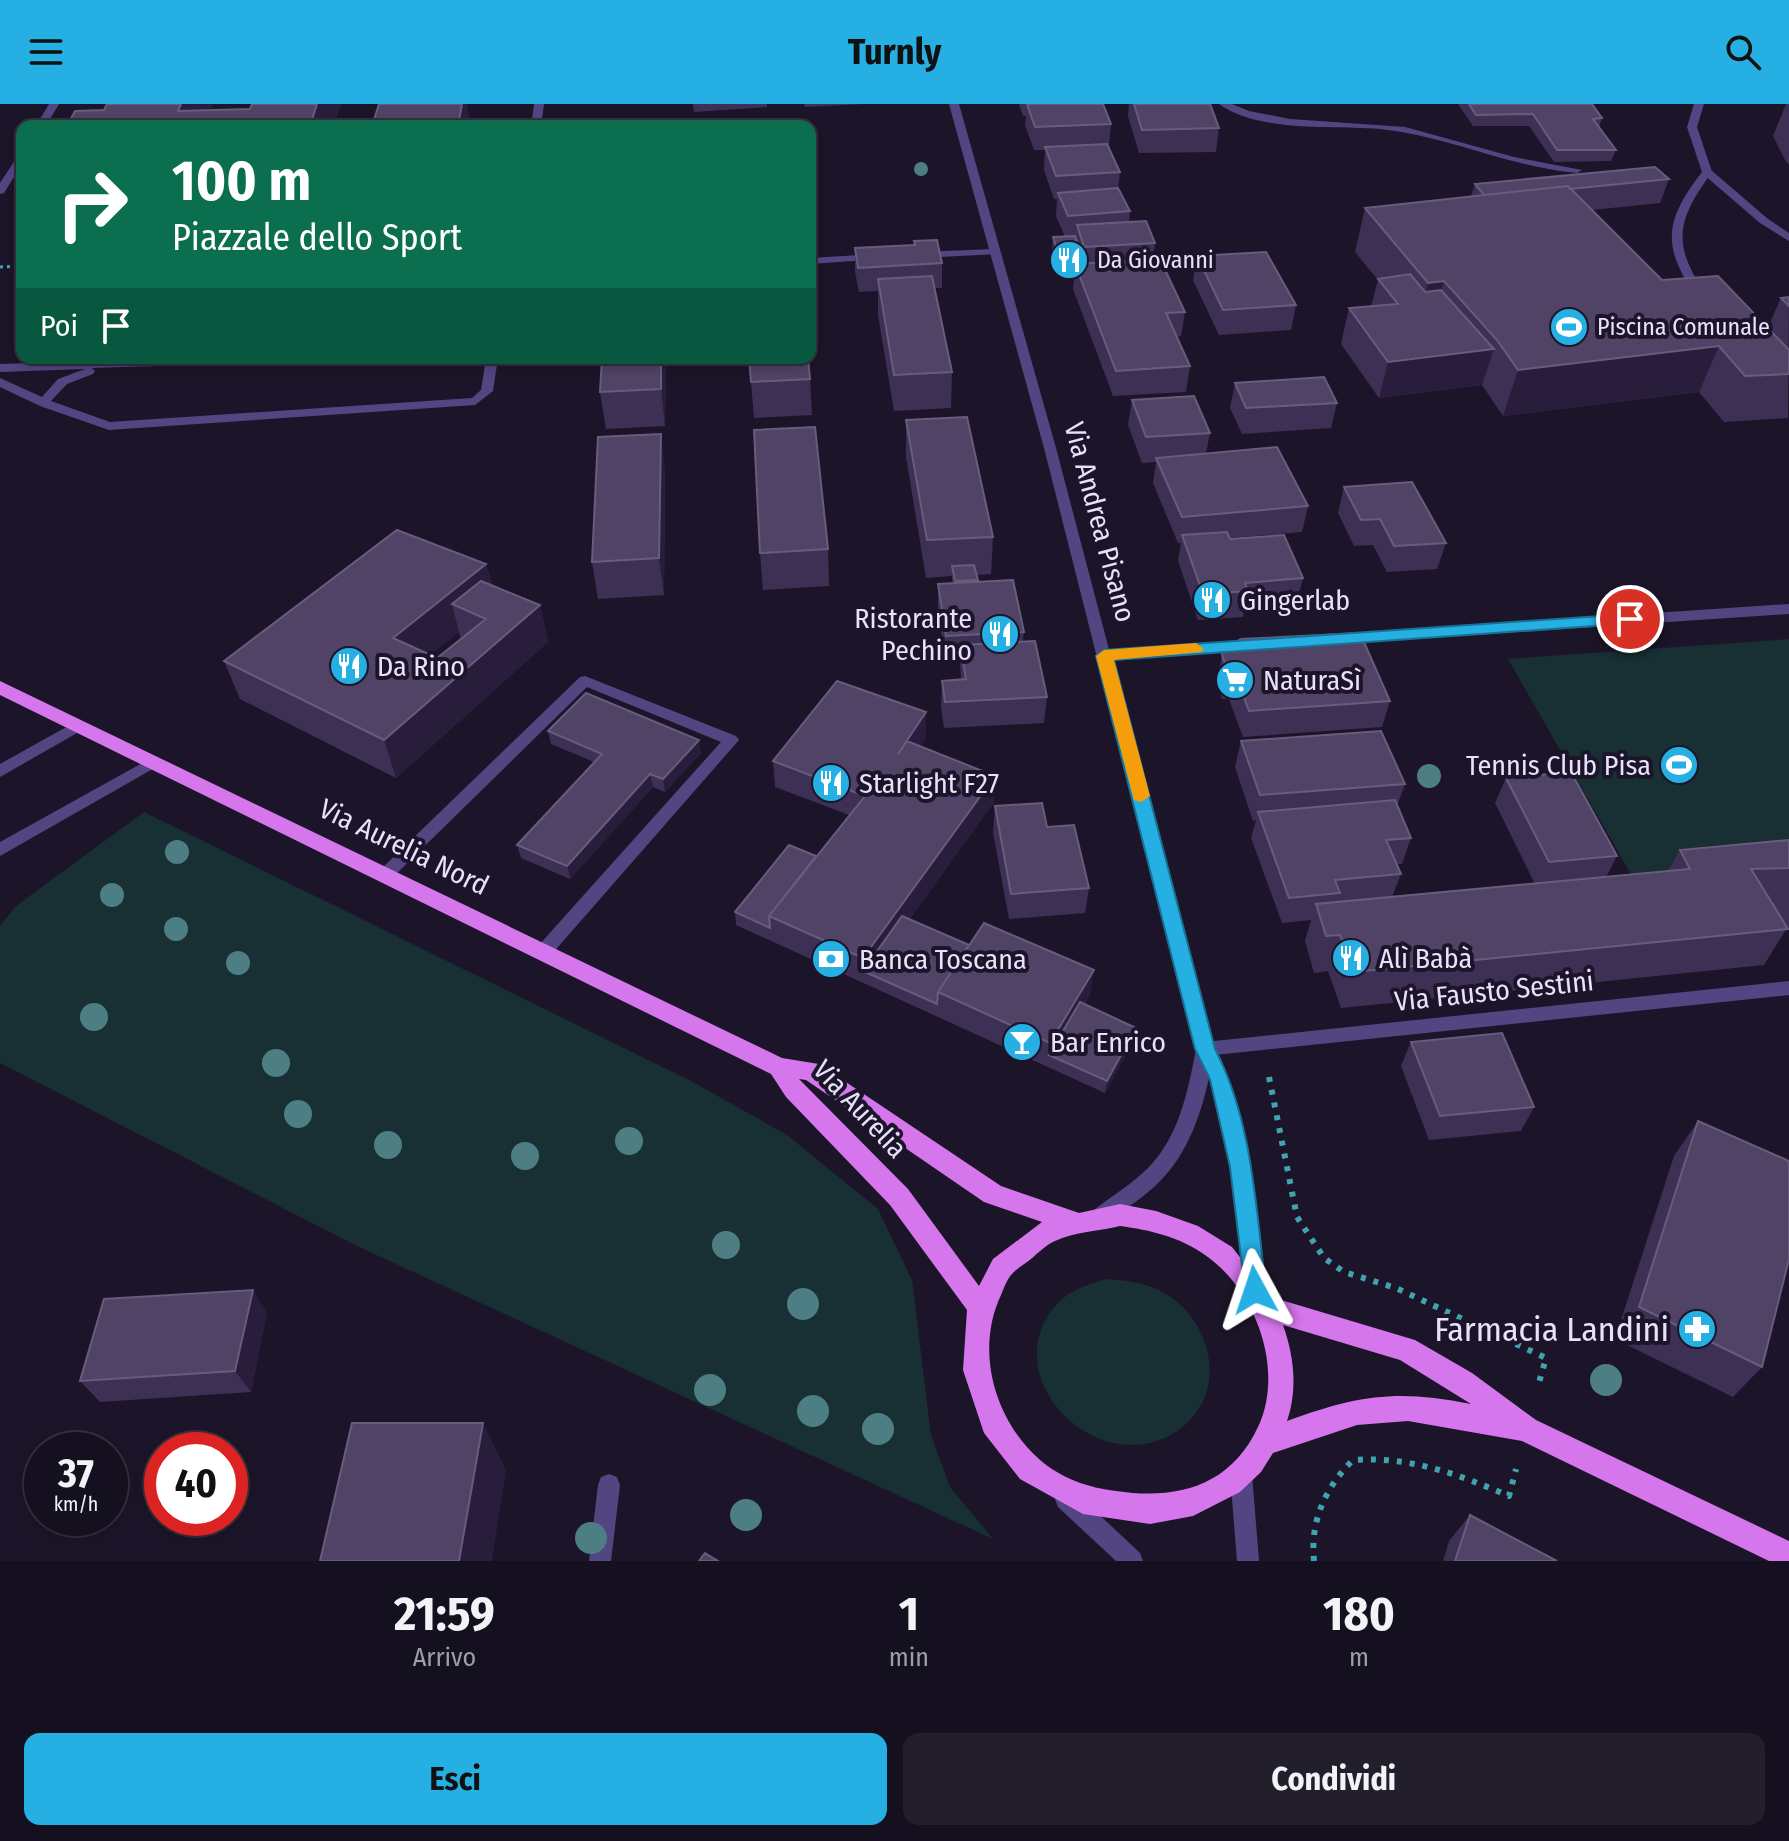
<!DOCTYPE html>
<html lang="it">
<meta charset="utf-8">
<style>
:root{--surface:#15101f;--page:#221e2c;--text:#f1f3f6;--muted:#9d9da4;--line:#34303d;--accent:#25afe3}
body{margin:0;font-family:"Fira Sans Condensed",sans-serif;background:var(--page);color:var(--text);height:100vh;display:flex;flex-direction:column;font-size:30px;white-space:nowrap}
*{box-sizing:border-box;margin:0}
p{font-size:26px;color:var(--muted)}
.icon{flex:none;width:44px;height:44px;fill:none;stroke:currentColor;stroke-width:2;stroke-linecap:round;stroke-linejoin:round}
.map{position:relative;height:1457px;overflow:hidden}
.sheet{display:flex;flex-direction:column;background:var(--surface);flex:1}
.sheet>*{flex:none}
.top-card{position:absolute;left:16px;top:16px;width:800px;height:244px;border-radius:16px;box-shadow:0 4px 12px #0003,0 0 0 2px var(--line);background:#0b6e4f;color:#fff;overflow:hidden}
.speed{position:absolute;left:24px;top:1328px;display:flex;gap:16px;font-size:40px;font-weight:700;text-align:center}
.speed>*{display:grid;place-content:center;width:104px;height:104px;border-radius:50%;background:var(--surface);box-shadow:0 4px 12px #0003,0 0 0 2px var(--line);line-height:1}
.speed small{font-size:20px;font-weight:400}
.speed .limit{border:12px solid #d22;background:#fff;color:#111}
.pin{position:absolute;display:grid;place-items:center;width:68px;height:68px;color:#fff;margin:-34px;border:4px solid #fff;border-radius:50%;box-shadow:0 2px 8px #0007}
.me{position:absolute;width:88px;margin:-44px;rotate:355deg;stroke-linejoin:round;filter:drop-shadow(0 0 6px #0008)}
.turn{display:flex;align-items:center;gap:28px;height:168px;padding:0 24px;font-size:36px}
.turn .icon{width:104px;height:104px;stroke-width:2.5}
.turn b{display:block;font-size:56px;line-height:68px}
.then{display:flex;align-items:center;height:76px;padding:0 24px;background:#0003;gap:16px;font-size:30px}
.eta{display:flex;justify-content:space-evenly;align-items:center;height:136px;text-align:center}
.eta b{font-size:48px;font-weight:700;line-height:56px}
.action{display:flex;gap:16px;margin-top:auto;padding:16px 24px}
.action a{flex:1;height:92px;border-radius:16px;background:var(--accent);color:#111;font-size:32px;font-weight:700;line-height:92px;text-align:center}
.action a+a{background:var(--page);color:var(--text)}
header{display:flex;justify-content:space-between;align-items:center;height:104px;padding:0 24px;background:var(--accent);color:#111;font-size:36px;font-weight:700}
.map>svg:first-child{display:block}
.green{fill:#182f33}
.lines{fill:none;stroke-linecap:round;stroke-linejoin:round}
.path-far1{stroke:#41a3af;stroke-width:3;stroke-dasharray:3 4;stroke-linecap:butt}
.path{stroke:#41a3af;stroke-width:6;stroke-dasharray:5 8;stroke-linecap:butt}
.service{fill:#524682;fill-rule:evenodd}
.minor{fill:#524682;fill-rule:evenodd}
.tertiary{fill:#524682;fill-rule:evenodd}
.primary{fill:#d576ed;fill-rule:evenodd}
.tree{fill:#4d7e83}
.wall{fill:#3e3055;fill-rule:evenodd}
.shaded-wall{fill:#291d3c}
.building{fill:#504366;stroke:#685c7e;stroke-width:2}
.route{fill:#25afe3;stroke:#187294;stroke-width:2}
.slow{fill:#f59e0b}
.labels{text-anchor:middle;dominant-baseline:central;stroke-width:8;stroke-linejoin:round;paint-order:stroke}
.far-poi-label{font-size:24px;fill:#e8e1fb;stroke:#1c1529;text-anchor:start}
.street-label{font-size:28px;fill:#e8e1fb;stroke:#1c1529}
.poi-label{font-size:28px;fill:#e8e1fb;stroke:#1c1529;text-anchor:start}
.near-poi-label{font-size:34px;fill:#e8e1fb;stroke:#1c1529;text-anchor:end}
</style>
<header><svg class="icon" aria-label="menu" viewBox="0 0 24 24"><path d="M4 6h16M4 12h16M4 18h16"/></svg>Turnly<svg class="icon" aria-label="search" viewBox="0 0 24 24"><circle cx="10" cy="10" r="6"/><path d="M15 15l6 6"/></svg></header>
<div class="map">
<svg width="1789" height="1457" viewBox="0 0 1789 1457">
<rect width="100%" height="100%" fill="#1c1529"/>
<path class="green" d="M1789,535V768L1636,779L1508,555Z
M144,708L693,978L787,1031L878,1105L912,1176L931,1331L950,1383L993,1435L357,1142L0,959V822L16,802Z
M1105,1175C1124,1176 1141,1178 1159,1186C1199,1205 1223,1259 1202,1299C1192,1318 1177,1330 1157,1337C1080,1362 998,1264 1057,1200C1069,1186 1088,1181 1105,1175Z"/>
<g class="lines">
<path class="path-far1" d="M0,163L22,162"/>
<path class="path" d="M1269,973L1297,1113L1324,1154L1344,1168L1396,1184L1546,1254L1538,1282
M1314,1457C1310,1417 1325,1384 1353,1356C1409,1352 1458,1370 1509,1392L1516,1365"/>
<path class="service" d="M49,0H59L46,22H36Z
M534,0H544L541,22H531Z
M1219,0H1232L1249,7L1290,15L1405,23L1514,53L1582,66L1577,69C1509,63 1448,32 1380,25C1332,21 1260,29 1219,0Z
M22,49V60L4,89L0,90V79L19,50Z
M1703,66H1711L1768,115L1789,129V137L1760,119L1703,70Z
M994,145L998,146V150L920,154L915,151L920,148Z
M877,150L881,151V155L810,160V154Z
M185,254H292L286,258L92,264L95,267L93,270L67,280L51,297L110,318L472,294L481,286L486,254H498L493,287L475,301L109,326L40,302L0,283V274L42,293L58,275L85,265L0,268V260Z
M585,572L736,632L739,636L551,851H539L536,846L539,841L721,638L587,583L392,774H380L378,770L380,766L580,573Z
M1789,877V891L1205,952L1199,950L1196,945L1199,940L1205,938Z"/>
<path class="minor" d="M1694,0H1704L1697,23L1712,68C1677,116 1671,140 1706,190L1700,193L1696,192C1661,142 1665,116 1702,68L1687,23Z
M1789,500V510L1340,540L1333,535L1340,530Z
M1249,536L1254,538L1256,541L1254,544L1104,557L1097,552L1104,547Z
M79,616L87,621L84,625L0,673V660Z
M153,653L161,658L158,662L0,752V738Z
M609,1370L617,1373L620,1381L611,1457H589L598,1381L601,1373Z"/>
<path class="tertiary" d="M949,0H959L1056,344L1214,945C1249,1022 1257,1103 1265,1186L1262,1193L1255,1195L1248,1193L1245,1186C1239,1114 1232,1043 1209,974C1201,1010 1188,1048 1162,1075C1146,1092 1126,1104 1108,1118L1101,1121L1094,1118L1091,1112L1094,1106C1112,1092 1132,1080 1148,1064C1179,1033 1188,987 1196,945L1044,344Z
M1241,1359L1249,1362L1252,1370L1259,1457H1237L1230,1370L1233,1362Z
M1066,1384L1074,1387L1140,1449L1143,1457H1116L1058,1403L1055,1395L1058,1387Z"/>
<path class="primary" d="M0,577L782,954L819,960L1001,1082L1079,1109L1120,1100L1156,1107L1198,1122L1232,1143L1271,1193L1415,1236L1472,1269L1536,1316L1789,1437V1457H1769L1522,1337L1408,1317L1357,1321L1273,1349L1261,1368L1240,1388L1193,1412L1150,1420L1083,1410L1020,1375L984,1329L963,1266L967,1206L890,1101L786,993L771,970L0,591ZM799,975L806,976L984,1098L1042,1118L993,1155L979,1182L908,1085ZM1120,1122C1150,1126 1180,1133 1205,1151C1256,1186 1285,1266 1258,1323C1230,1383 1176,1396 1116,1387C1089,1384 1060,1374 1039,1355C994,1315 975,1246 1001,1191C1004,1184 1007,1175 1012,1170C1017,1164 1025,1160 1031,1155C1038,1149 1047,1140 1055,1137C1074,1128 1100,1127 1120,1122ZM1283,1221L1400,1256L1471,1300C1398,1285 1357,1291 1287,1317C1298,1285 1294,1252 1283,1221Z"/>
</g>
<g class="tree">
<circle cx="921" cy="65" r="7"/>
<circle cx="1429" cy="672" r="12"/>
<circle cx="177" cy="748" r="12"/>
<circle cx="112" cy="791" r="12"/>
<circle cx="176" cy="825" r="12"/>
<circle cx="238" cy="859" r="12"/>
<circle cx="94" cy="913" r="14"/>
<circle cx="276" cy="959" r="14"/>
<circle cx="298" cy="1010" r="14"/>
<circle cx="629" cy="1037" r="14"/>
<circle cx="388" cy="1041" r="14"/>
<circle cx="525" cy="1052" r="14"/>
<circle cx="726" cy="1141" r="14"/>
<circle cx="803" cy="1200" r="16"/>
<circle cx="1606" cy="1276" r="16"/>
<circle cx="710" cy="1286" r="16"/>
<circle cx="813" cy="1307" r="16"/>
<circle cx="878" cy="1325" r="16"/>
<circle cx="746" cy="1411" r="16"/>
<circle cx="591" cy="1434" r="16"/>
</g>
<path class="wall" d="M693,0H767V3L694,8Z
M804,0H864L805,3Z
M1019,0H1103L1111,20L1109,43L1120,68L1118,84L1130,107L1129,118L1155,139L1153,155L1185,208L1181,232L1177,233L1190,262L1186,288L1113,292L1073,185L1075,167L1059,168L1052,146L1053,133H1065L1056,112L1057,95H1054L1044,66L1045,46H1034L1025,21L1026,12H1023Z
M1129,0H1210L1219,24L1216,48L1139,49L1128,12Z
M1458,0H1592L1602,14L1599,23L1616,46L1611,57L1554,58L1529,22H1473Z
M1786,0H1789V61L1785,56L1773,32Z
M1669,75L1660,99L1592,106L1662,176L1768,223L1781,194L1789,193L1788,314L1724,318L1699,288L1503,312L1482,281L1379,294L1341,240L1349,204L1371,202L1378,176L1355,148L1365,104L1471,92L1475,80Z
M855,144L942,159V184H934L952,268L951,304L894,307L878,211V187L859,188L855,168Z
M1197,152L1296,201L1291,226L1219,231L1193,176Z
M666,254L665,322L606,325L600,288Z
M749,254L810,275L812,311L754,314Z
M1235,279L1337,299L1331,324L1242,330L1230,304Z
M1132,296L1210,329L1206,349L1308,402L1302,428L1229,434L1303,474L1296,500L1245,504L1243,513L1198,516L1178,457L1181,439H1178L1153,379L1156,358L1142,359L1128,321Z
M906,316L993,433L991,470L977,471L978,478L1024,528L1023,537L1047,593L1044,619L944,624L941,603L942,577L961,575L960,557L945,558L938,506V480L952,479V472L926,474L906,353Z
M665,367L664,491L598,495L592,458Z
M1344,383L1446,439L1437,465L1387,468L1373,441L1354,442L1338,409Z
M828,445L829,482L763,486L760,449Z
M486,460L492,482L540,501L548,538L396,674L240,595L224,557ZM459,528L461,535L437,554L430,551Z
M1222,551L1390,597L1382,623L1243,633L1229,595H1222L1217,577Z
M926,608V634L920,642L995,672L994,698L909,816L1090,891L1084,901L1136,924L1134,936L1105,989L736,821L735,808L816,752L849,711L775,683L773,657Z
M548,627L701,649L665,688L653,683L570,775L521,754L517,741L594,658L551,640Z
M1241,637L1405,680L1397,702L1411,734L1402,760H1397L1401,770L1392,793L1535,780L1495,699L1506,674L1617,752L1606,773L1668,767L1680,746L1789,736V824H1787L1764,861L1341,904L1328,867L1314,869L1305,837L1311,816L1282,819L1251,734L1256,716L1253,717L1235,663Z
M995,702L1089,784L1085,809L1009,815L993,728Z
M1411,938L1534,1003L1521,1027L1429,1036L1401,962Z
M1698,1017L1762,1263L1733,1293L1615,1235L1674,1052Z
M267,1208L251,1288L100,1298L80,1277Z
M1470,1411L1557,1457H1443L1449,1437Z"/>
<path class="shaded-wall" d="M181,0H213L203,22L178,7Z
M317,0H341L334,22H310Z
M462,0H467L471,22H458Z
M1444,177L1431,222L1416,224L1428,179Z
M1719,242L1699,288L1503,312L1518,266Z
M1494,245L1482,281L1379,294L1388,258Z
M661,254H666L665,322L661,285Z
M661,330L665,367L664,491L659,454Z
M486,460L495,498L452,500L459,528L405,572L393,534Z
M540,501L548,538L396,674L384,636Z
M926,608V634L898,675V650Z
M699,636L701,649L665,688L663,675Z
M650,670L653,683L570,775L567,762Z
M995,672L994,698L870,870L863,867V880V854Z
M1094,866L1090,891L1053,953L1049,951L1050,939Z
M1136,924L1134,936L1105,989L1107,977Z
M253,1186L267,1208L251,1288L235,1267Z
M483,1319L506,1366L492,1457H459Z"/>
<path class="building" d="M107,0H181L178,7L250,5L252,0H317L310,22H67L75,7L104,6Z
M379,0H462L458,22H372Z
M1027,0H1103L1111,20L1035,23Z
M1134,0H1210L1219,24L1142,26Z
M1469,0H1592L1602,14L1593,15L1616,46H1557L1533,10L1476,11Z
M1107,40L1120,68L1056,72L1045,43Z
M1655,63L1669,75L1570,85L1568,82L1484,91L1475,80Z
M1568,82L1662,176L1718,172L1789,246V270L1745,272L1719,242L1518,266L1497,236L1444,177L1428,179L1365,104Z
M1118,84L1130,107L1068,112L1058,89Z
M1146,117L1155,139L1084,143L1077,121Z
M1075,132L1083,155L1060,156L1053,133Z
M937,136L942,159L858,164L855,144L915,141L914,137Z
M1266,148L1296,201L1223,206L1197,152Z
M1160,155L1185,208L1166,209L1190,262L1116,267L1075,160Z
M1410,170L1425,188L1441,186L1494,245L1388,258L1349,204L1398,200L1378,175Z
M932,172L952,268L894,271L878,175Z
M1789,193V202L1781,194Z
M602,254H661V285L600,288Z
M749,254H808L810,275L751,278Z
M1324,273L1337,299L1246,304L1235,279Z
M1194,292L1210,329L1146,333L1132,296Z
M967,313L993,433L927,436L906,316Z
M815,323L828,445L760,449L754,326Z
M661,330L659,454L592,458L598,333Z
M1277,343L1308,402L1182,413L1156,354Z
M1412,378L1446,439L1394,442L1380,415L1361,416L1344,383Z
M397,426L486,460L393,534L437,554L486,515L452,500L481,477L540,501L384,636L224,557Z
M1227,428L1230,435L1284,431L1303,474L1245,479L1248,487L1203,490L1182,431Z
M974,461L978,476L955,477L952,462Z
M1013,476L1024,528L946,532L938,480Z
M1360,529L1390,597L1249,607L1235,569H1228L1222,551L1224,545L1241,535Z
M1035,537L1047,593L945,598L942,577L966,575L960,541Z
M837,577L926,608L898,650L907,637L995,672L863,854L769,812L865,692L773,657Z
M586,589L699,636L663,675L650,670L567,762L517,741L602,650L548,627Z
M1381,627L1405,680L1260,691L1241,637Z
M1571,668L1617,752L1549,758L1506,674Z
M1395,696L1411,734L1386,736L1401,770L1335,776L1340,789L1289,794L1258,708Z
M1042,699L1047,723L1074,721L1089,784L1011,790L995,702Z
M1789,736V764L1751,765L1788,825L1354,868L1340,831L1326,832L1316,800L1690,765L1680,746Z
M789,741L816,752L769,812L770,824L735,808Z
M902,812L969,841L938,888L937,900L863,867Z
M984,819L1094,866L1050,939L938,888Z
M1080,898L1136,924L1107,977L1049,951Z
M1502,929L1534,1003L1440,1012L1411,938Z
M1698,1017L1789,1057V1155L1762,1263L1639,1203Z
M253,1186L235,1267L80,1277L104,1195Z
M352,1319H483L459,1457H320Z
M1470,1411L1557,1457H1455Z
M705,1449L718,1457H699Z"/>
<path class="route" d="M1630,510L1638,515L1636,519L1114,556L1215,945C1253,1018 1256,1106 1266,1186L1263,1194L1255,1197L1246,1194L1230,1063L1210,975L1195,945L1096,552L1104,546Z"/>
<path class="slow" d="M1196,539L1204,545L1201,548L1114,556L1150,692L1141,698L1134,696L1096,552L1104,546Z"/>
<defs>
<g id="restaurant-disc" transform="scale(2)"><circle r="9.5" fill="#25afe3" stroke="#1c1529"/><path d="M-5-6h1v4h1v-4h1v4h1v-4h1v5L-1.5 .5V6h-2V.5L-5-1ZM5-6V6H3V1.5H1.5Q1.5-4 5-6Z" fill="#fff"/></g>
<g id="stadium-disc" transform="scale(2)"><circle r="9.5" fill="#25afe3" stroke="#1c1529"/><path d="M0-5a6.5 5 0 1 0 0 10a6.5 5 0 1 0 0-10ZM-3.5-1.8h7v3.6h-7Z" fill="#fff"/></g>
<g id="supermarket-disc" transform="scale(2)"><circle r="9.5" fill="#25afe3" stroke="#1c1529"/><path d="M-6-5.5h2.5l.6 2H6L4.5 2H-2.5L-4.4-4H-6ZM-1.5 3.2a1.3 1.3 0 1 0 .1 0ZM3 3.2a1.3 1.3 0 1 0 .1 0Z" fill="#fff"/></g>
<g id="bank-disc" transform="scale(2)"><circle r="9.5" fill="#25afe3" stroke="#1c1529"/><path d="M-6-4H6V4H-6ZM0-2.3a2.3 2.3 0 1 0 0 4.6a2.3 2.3 0 1 0 0-4.6Z" fill="#fff"/></g>
<g id="bar-disc" transform="scale(2)"><circle r="9.5" fill="#25afe3" stroke="#1c1529"/><path d="M-6-5H6L.8 .8V4.5H3.5V6h-7V4.5H-.8V.8Z" fill="#fff"/></g>
<g id="pharmacy-disc" transform="scale(2)"><circle r="9.5" fill="#25afe3" stroke="#1c1529"/><path d="M-2-6h4v4h4v4h-4v4h-4v-4h-4v-4h4Z" fill="#fff"/></g>
</defs>
<g fill-rule="evenodd">
<use href="#restaurant-disc" x="1069" y="156"/>
<use href="#stadium-disc" x="1569" y="223"/>
<use href="#restaurant-disc" x="1212" y="496"/>
<use href="#restaurant-disc" x="1000" y="530"/>
<use href="#restaurant-disc" x="349" y="562"/>
<use href="#supermarket-disc" x="1235" y="576"/>
<use href="#stadium-disc" x="1679" y="661"/>
<use href="#restaurant-disc" x="831" y="679"/>
<use href="#restaurant-disc" x="1351" y="854"/>
<use href="#bank-disc" x="831" y="855"/>
<use href="#bar-disc" x="1022" y="938"/>
<use href="#pharmacy-disc" x="1697" y="1225"/>
</g>
<g class="labels">
<g class="far-poi-label">
<text x="1097" y="156">Da Giovanni</text>
<text x="1597" y="223">Piscina Comunale</text>
</g>
<g class="street-label">
<text transform="translate(1100 418) rotate(75)">Via Andrea Pisano</text>
<text transform="translate(404 743) rotate(26)">Via Aurelia Nord</text>
<text transform="translate(1494 887) rotate(-6)">Via Fausto Sestini</text>
<text transform="translate(860 1005) rotate(47)">Via Aurelia</text>
</g>
<g class="poi-label">
<text x="1240" y="496">Gingerlab</text>
<text x="972" y="514" text-anchor="end">Ristorante<tspan x="972" dy="32">Pechino</tspan></text>
<text x="377" y="562">Da Rino</text>
<text x="1263" y="576">NaturaSì</text>
<text x="1651" y="661" text-anchor="end">Tennis Club Pisa</text>
<text x="859" y="679">Starlight F27</text>
<text x="1379" y="854">Alì Babà</text>
<text x="859" y="855">Banca Toscana</text>
<text x="1050" y="938">Bar Enrico</text>
</g>
<g class="near-poi-label">
<text x="1669" y="1225">Farmacia Landini</text>
</g>
</g>
</svg>
<div class="speed"><div>37<small>km/h</small></div><div class="limit">40</div></div>
<div class="pin" style="left:1630px;top:515px;background:#d93025"><svg class="icon" aria-label="arrive" viewBox="0 0 24 24"><path d="M6 21V4h12l-3 4 3 4H6"/></svg></div>
<svg class="me" style="left:1255px;top:1186px" viewBox="-20 -20 40 40"><path d="M0-17L14 15 0 8-14 15z" fill="#25afe3" stroke="#fff" stroke-width="4"/></svg>
<div class="top-card">
<div class="turn"><svg class="icon" aria-label="right" viewBox="0 0 24 24"><path d="M7 20v-9h11M14 6l5 5-5 5"/></svg><div><b>100 m</b>Piazzale dello Sport</div></div>
<div class="then">Poi<svg class="icon" aria-label="arrive" viewBox="0 0 24 24"><path d="M6 21V4h12l-3 4 3 4H6"/></svg></div>
</div>
</div>
<section class="sheet">
<div class="eta">
<div><b>21:59</b><p>Arrivo</p></div>
<div><b>1</b><p>min</p></div>
<div><b>180</b><p>m</p></div>
</div>
<div class="action"><a>Esci</a><a>Condividi</a></div>
</section>
